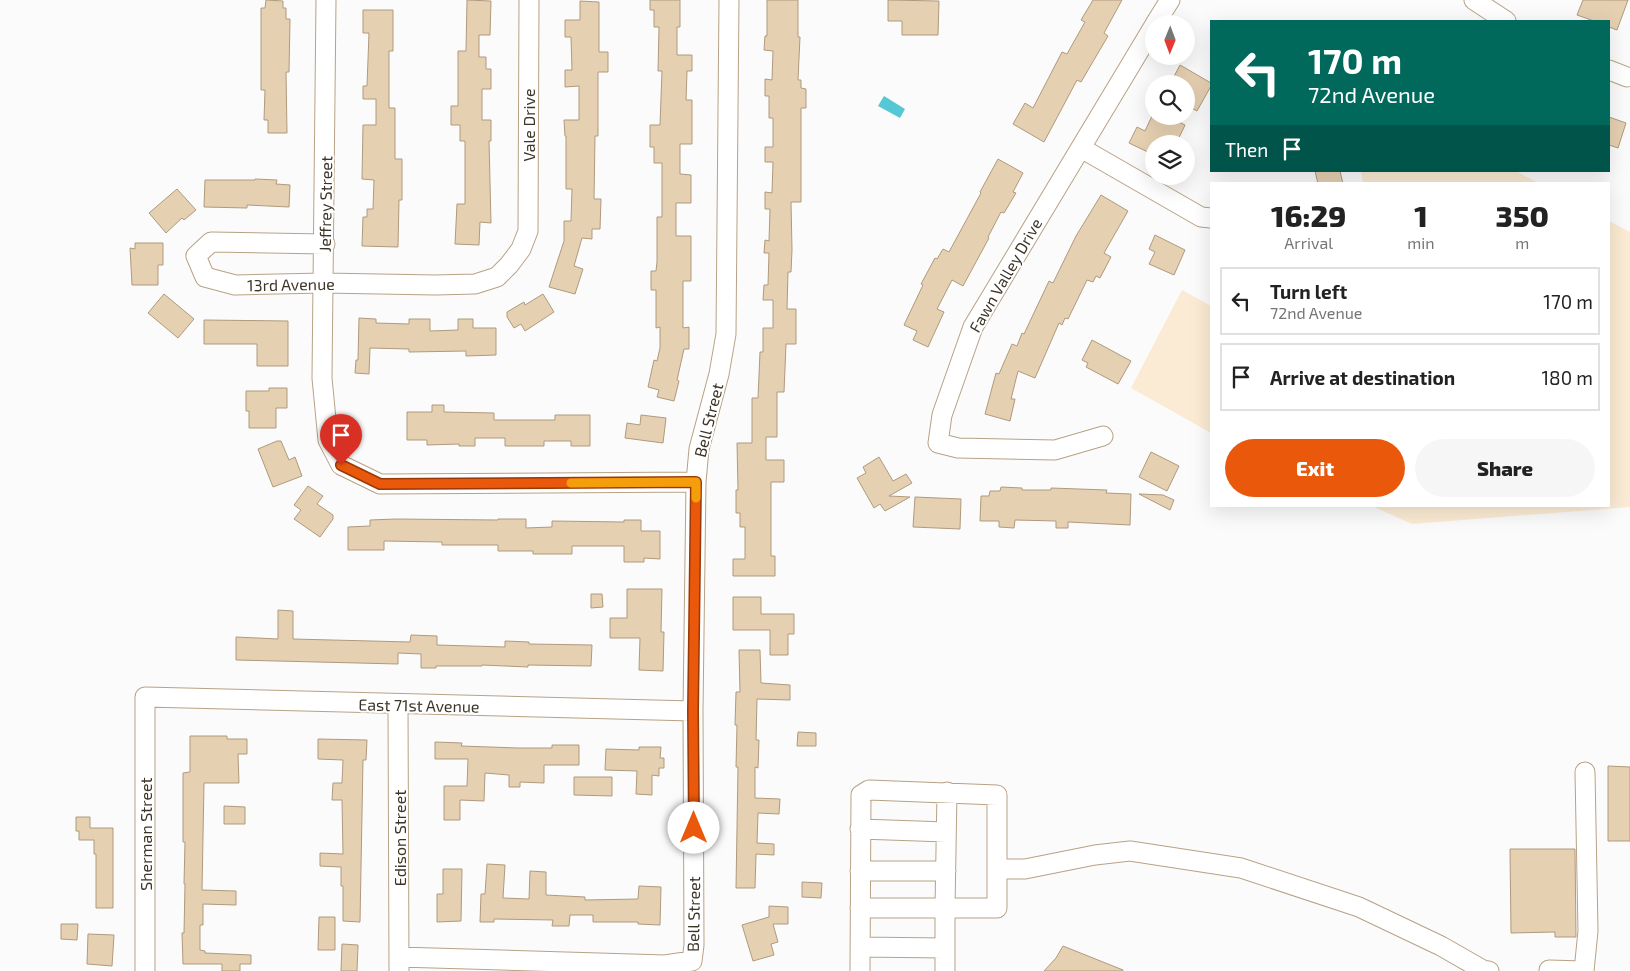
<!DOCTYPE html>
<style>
:root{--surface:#fff;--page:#f6f6f6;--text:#222;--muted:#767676;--line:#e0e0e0;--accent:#ea580c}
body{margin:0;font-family:"Exo 2",sans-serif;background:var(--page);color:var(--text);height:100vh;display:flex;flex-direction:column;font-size:19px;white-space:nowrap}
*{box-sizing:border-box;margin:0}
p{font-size:16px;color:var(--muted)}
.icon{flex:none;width:28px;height:28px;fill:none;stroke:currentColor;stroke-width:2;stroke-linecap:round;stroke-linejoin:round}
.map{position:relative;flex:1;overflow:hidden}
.side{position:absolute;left:1210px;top:182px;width:400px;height:325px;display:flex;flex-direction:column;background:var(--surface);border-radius:0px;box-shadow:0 5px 20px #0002}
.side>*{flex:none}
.top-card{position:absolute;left:1210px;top:20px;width:400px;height:152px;border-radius:0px;box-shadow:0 5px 20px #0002;background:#00695c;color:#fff;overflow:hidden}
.needle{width:32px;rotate:181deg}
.buttons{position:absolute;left:1145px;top:15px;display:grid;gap:10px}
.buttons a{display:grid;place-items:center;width:50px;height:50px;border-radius:50%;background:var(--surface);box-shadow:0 5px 20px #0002;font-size:25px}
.pin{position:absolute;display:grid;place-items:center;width:42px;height:42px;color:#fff;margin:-51px -21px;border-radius:50% 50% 50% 0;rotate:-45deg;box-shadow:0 0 5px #0007}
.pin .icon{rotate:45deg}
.me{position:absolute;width:55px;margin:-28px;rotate:0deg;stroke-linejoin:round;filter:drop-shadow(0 0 4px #0008)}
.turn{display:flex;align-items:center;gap:18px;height:105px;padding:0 15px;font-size:22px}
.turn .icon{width:65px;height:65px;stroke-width:2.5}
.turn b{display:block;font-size:35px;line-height:42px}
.then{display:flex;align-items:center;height:48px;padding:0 15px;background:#0003;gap:10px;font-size:19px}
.eta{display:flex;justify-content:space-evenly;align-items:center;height:85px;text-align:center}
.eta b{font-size:30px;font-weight:800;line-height:35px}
.cta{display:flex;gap:10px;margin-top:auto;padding:10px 15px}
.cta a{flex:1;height:58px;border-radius:30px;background:var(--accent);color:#fff;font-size:20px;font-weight:800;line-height:58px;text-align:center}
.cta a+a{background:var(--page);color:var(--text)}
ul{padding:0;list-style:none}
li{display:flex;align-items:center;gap:15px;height:68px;margin:0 10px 8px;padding:0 5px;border:2px solid var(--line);border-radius:0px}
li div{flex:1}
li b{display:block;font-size:19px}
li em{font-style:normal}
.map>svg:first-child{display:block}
.green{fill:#fbebd4}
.water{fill:#54c8d5}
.building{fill:#e6d0b2;stroke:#af9a7d}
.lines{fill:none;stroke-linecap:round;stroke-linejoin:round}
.minor-casing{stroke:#b7a285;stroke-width:21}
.minor{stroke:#fff;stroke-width:19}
.route-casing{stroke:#983908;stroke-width:12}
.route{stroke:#ea580c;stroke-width:9}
.slow{stroke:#f59e0b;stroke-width:9}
.labels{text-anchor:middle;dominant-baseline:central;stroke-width:4;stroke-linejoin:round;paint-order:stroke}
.street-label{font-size:16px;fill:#3c3428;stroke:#fff}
</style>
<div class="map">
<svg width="1630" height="971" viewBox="0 0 1630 971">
<rect width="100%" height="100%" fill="#fbfbfb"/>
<path class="green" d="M1361,171H1516L1540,184H1363Z
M1609,221L1630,232V507L1412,524L1372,506H1609Z
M1182,290L1211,306V433L1131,388Z"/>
<path class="water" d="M884,96L905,109L900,118L878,106Z"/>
<path class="building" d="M266,0L283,1V8H286V19H290L289,72H286L287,133H268V120H264L265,90H261V8H265Z
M467,0L491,1L490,35H479V57H486V69H491V89H482V120H491V141H489L491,223L480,222L479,245L455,244L457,204H465V141H460V125H451V106H458V51H466Z
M650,0H680V27H677V55H692V71H687L686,100H692V144H680V174L691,175V203H676V236H691V281H683V328L689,327V349H684L677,380L679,381L674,401L657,397L659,390L648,387L654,360L657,361L660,348V327L656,328V290H651V271H656L657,262V217H662V163H654V147H650V125H660L662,71H658L659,27H654V10H650Z
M767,0H798V37H800L798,80H801V88L806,89V108H801V202H791L792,250L791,272H788L787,309H796V344H786L784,392H777V437H766V460H784V482H771V556H775V576H733V559H745V527H740V513H736V490H738L737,443H752V398H758L760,352H763V328H773V300H763L764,285H768L769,253H764L765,240L769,241L770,209H765V192L772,193L773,162H765V147H773V118H769V96H765V79L772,80L773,51L764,50L765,36H767Z
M888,0L939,1L938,35H902V21H888Z
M1093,0H1122L1104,33L1108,36L1081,82L1077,80L1044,142L1013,124L1025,103L1033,108L1062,52L1067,54L1085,22L1081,20Z
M1583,0H1628L1617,30L1609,27V21H1594L1577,15Z
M580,1L599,2V52H608V72H598V136H595L594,199H601L600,229H592V239L582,238L574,266L583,269L575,294L549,287L564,241V221H571L572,189H566V136H565L564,120H579V86L565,87V70H572L571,37H565V20H580Z
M363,10H393V51H389V108H395V159H402V200H399L398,247L362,246L363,217H367V209H373L374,180L362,179L363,125H376V99H363V86H367L369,33H363Z
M1180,65L1211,83V86L1197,111L1186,105V84H1170Z
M1152,116H1167L1185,125L1176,144H1154V155L1129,143L1137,127L1145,131Z
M1609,117L1626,123L1618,148L1609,145Z
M998,159L1023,173L1013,192L1016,193L1004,213L1001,212L988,237L989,238L963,286L952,280L937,309L944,312L928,347L913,340L917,331L904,325L923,285L921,284L935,258L937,259L943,249L949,252L981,193L980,192Z
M1315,171H1340L1343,184H1318Z
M255,179L277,180L276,184L290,185L289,207L247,205V208L204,207L205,180H255Z
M177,189L196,210L184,220L182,218L166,233L149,213Z
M1101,195L1128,211L1104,253L1111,257L1100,278L1096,276L1093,282L1087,280L1068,319L1065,318L1062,325L1059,323L1035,378L1018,371L1011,399H1015L1010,421L985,414L996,373L999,374L1012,344L1017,346L1022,333L1024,334L1049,281L1053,283L1076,236Z
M1155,235L1185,250L1174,275L1149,264L1155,252L1149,249Z
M135,243H163V265H158V285H132L130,248L135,249Z
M164,294L194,319L178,338L148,313Z
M543,294L554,312L525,331L521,324L514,328L507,317V312L524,302L525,305Z
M359,318L376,319V323L409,324V319H430V331L458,330V319H473V328H496V355L466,356V351L409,352V349L370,348L369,374L355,373L356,360H358Z
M204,320L288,321V366H257V344H204Z
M1092,340L1131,361L1118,384L1086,367L1088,363L1082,360Z
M269,388H287V408H276V428H249V411H246V391H269Z
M432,405H444V412L494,413V420H555V415H590V446H571V441H544V446H505V438H475V446H459V444L427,445V440H407V412H432Z
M641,415L666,418L663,443L625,438L627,423L640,425Z
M277,441H281L289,460L295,457L302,476L273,487L258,449Z
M1151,452L1179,466L1167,491L1139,477Z
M879,457L893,481L906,474L912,483L889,496L910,497L885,511L880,504L874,508L857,478L866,473L863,467Z
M308,486L323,496L317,504L333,515V519L320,537L294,519L301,510L294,505Z
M1001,487L1022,488V490H1051V488L1107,490L1106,493L1131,494L1130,525L1068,522V528H1056V521L1015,520L1014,528L999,527V521H980L981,496H989L990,491H1000Z
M1139,494L1163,495L1174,500L1170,510Z
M915,497L961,499L960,529L913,527Z
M396,519L498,520V519H526V528L552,527V521L624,522V520H641V531H660V559L644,558V562H624V546H572V554H533V551H498V545H442V542L384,541V550H348V527L370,526V520Z
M627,589H662L661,632H664L663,671L639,670L640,638H610V618H627Z
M591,594H602L603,607L591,608Z
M733,597H761V614H794V634H788V655H770V630H733Z
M278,610L293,611V639L410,642L411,635L437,636V645L505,647V641L529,642V644L592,645L591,666L528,665V667L482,665V666H436V668H421V654L398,653V664L236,660V637L278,639Z
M739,650H760L761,683L790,685V700L757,699L756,740H759L758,768L755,767V798L780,799L779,814L758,813L757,843L774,844V855L756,854L755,888H736L738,767H736L737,725H735L736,692H740Z
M798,732L816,733V746H797Z
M190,736H227V739H247V754H238L239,783H204L202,890L236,891V905L203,904V925H200V950L205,951V953L251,955V964H240V971H222V964H183L182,933H184L185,884H184L185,842H183V773L190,772Z
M318,739L367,740L366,760H363L360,922L343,921V886H341V867L320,866V853L343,854L342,800H332L333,783H342L343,760L318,759Z
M435,742L462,743L461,746L518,748H552V745H579V765H544V783L520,782V787H509V775L485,773L484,801L460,800V820H444V786H467L468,759H435Z
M639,747H661L660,758H664V768H659V776L652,775V795L636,794L637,771L605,770L606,749L639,750Z
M1608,766L1630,767V841H1608Z
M574,777H612V796L574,795Z
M224,806L245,807V824H224Z
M76,817H90V828H113V908H96V854H94V840H79V831H76Z
M1510,849H1575L1576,937H1555V932L1511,933Z
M487,864L505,865L503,898L529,899L530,871L546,872V895L585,897V900L638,899L639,886L661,887L660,925L638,924V922H593V915H570L569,926H552L553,920L494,919V922H480L481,894H485Z
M443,869H462L461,921L437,922V894H443Z
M802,882L822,883L821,898L802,897Z
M769,906L788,907V924H773L778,942L771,944L774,955L753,961L742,925L769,917Z
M319,917H335V950H318Z
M61,924H78L77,940L61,939Z
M88,934L114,935L112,966L87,964Z
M342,944L358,945L357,971H341Z
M1063,946L1123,970V971H1044L1056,958Z"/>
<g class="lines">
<g class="minor-casing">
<path id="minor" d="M326,0L322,378L328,440L341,465L380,484L696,482
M1474,0L1506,21
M1155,24L1170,0
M1609,70L1627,77
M1081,148L1201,217L1211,218
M325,244L211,242L196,256L205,277L235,285L323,283L435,285L475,284L497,277L509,265L521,249L528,231L529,0
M1103,436L1055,450L958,448L938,443L942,415L973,327L1154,26
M398,704L399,971
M860,829L946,832
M997,869H1025L1095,855L1130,851L1241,868L1359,907L1441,946L1483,970L1489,971
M860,871H946
M860,908H945L947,792
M860,947L945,948
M399,957L665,965L692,961L694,945L693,711L696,482L699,449L719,374L726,334L729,0
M145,971V697L693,711
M860,971L861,795L869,790L997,795V908H945V971
M1549,971V970L1584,971
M1584,971L1588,931L1585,772"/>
</g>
<use href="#minor" class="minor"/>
</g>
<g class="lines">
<g class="route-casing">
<path id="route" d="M341,465L380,484L696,482L693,711L694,828"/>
</g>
<use href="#route" class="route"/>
<path class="slow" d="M571,483L696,482V498"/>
</g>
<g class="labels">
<g class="street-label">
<text transform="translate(528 125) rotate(-90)">Vale Drive</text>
<text transform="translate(325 204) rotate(-89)">Jeffrey Street</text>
<text transform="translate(1005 275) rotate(-60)">Fawn Valley Drive</text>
<text transform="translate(291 284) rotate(-1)">13rd Avenue</text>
<text transform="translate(708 420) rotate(-76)">Bell Street</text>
<text transform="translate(419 705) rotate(1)">East 71st Avenue</text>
<text transform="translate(145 834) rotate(-90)">Sherman Street</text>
<text transform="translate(399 838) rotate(-90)">Edison Street</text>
<text transform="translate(693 914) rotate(-89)">Bell Street</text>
</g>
</g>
</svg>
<div class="buttons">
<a><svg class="needle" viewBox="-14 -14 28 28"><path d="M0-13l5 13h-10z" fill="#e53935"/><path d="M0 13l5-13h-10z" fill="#767676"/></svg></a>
<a><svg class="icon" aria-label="search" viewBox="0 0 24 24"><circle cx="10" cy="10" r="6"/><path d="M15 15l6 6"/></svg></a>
<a><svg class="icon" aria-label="layers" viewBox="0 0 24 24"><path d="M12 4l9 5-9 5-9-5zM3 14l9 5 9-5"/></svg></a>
</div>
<div class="pin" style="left:341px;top:465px;background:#d93025"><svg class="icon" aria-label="arrive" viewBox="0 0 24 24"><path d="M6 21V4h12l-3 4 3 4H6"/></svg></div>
<svg class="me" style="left:694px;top:828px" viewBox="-20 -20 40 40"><circle r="19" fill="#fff"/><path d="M0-13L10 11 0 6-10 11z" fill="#ea580c"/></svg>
<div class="top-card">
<div class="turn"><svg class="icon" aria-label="left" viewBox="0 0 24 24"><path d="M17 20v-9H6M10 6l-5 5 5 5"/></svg><div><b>170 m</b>72nd Avenue</div></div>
<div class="then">Then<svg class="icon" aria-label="arrive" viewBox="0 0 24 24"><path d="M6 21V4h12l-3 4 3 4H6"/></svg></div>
</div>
<section class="side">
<div class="eta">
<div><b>16:29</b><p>Arrival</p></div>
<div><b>1</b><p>min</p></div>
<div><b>350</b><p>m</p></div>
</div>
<ul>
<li><svg class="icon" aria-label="left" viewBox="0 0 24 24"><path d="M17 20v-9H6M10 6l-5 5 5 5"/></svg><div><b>Turn left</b><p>72nd Avenue</p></div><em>170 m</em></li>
<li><svg class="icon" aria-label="arrive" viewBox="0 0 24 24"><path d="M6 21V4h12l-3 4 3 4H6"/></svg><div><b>Arrive at destination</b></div><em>180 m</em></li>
</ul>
<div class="cta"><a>Exit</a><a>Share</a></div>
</section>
</div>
